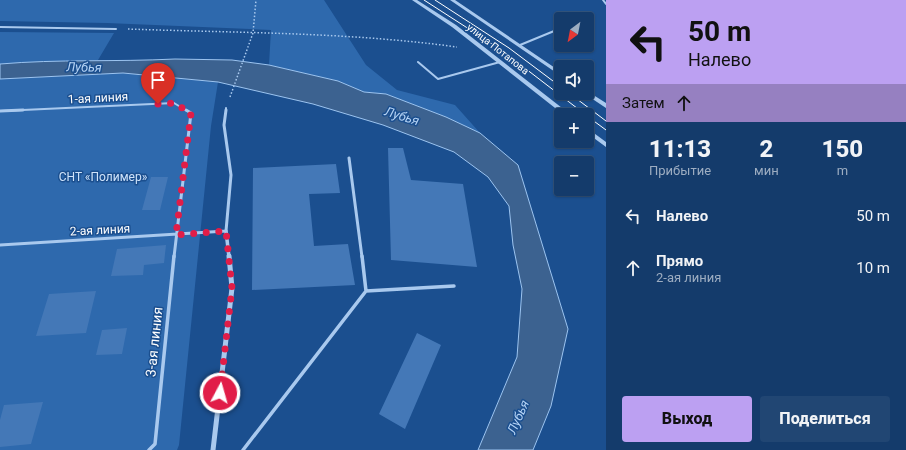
<!DOCTYPE html>
<html lang="ru">
<meta charset="utf-8">
<style>
:root{--surface:#143b6b;--page:#214673;--text:#f1f3f6;--muted:#9dadc1;--line:#33557e;--accent:#bca0f2}
body{margin:0;font-family:Roboto,sans-serif;background:var(--page);color:var(--text);height:100vh;display:flex;flex-direction:column;font-size:15px;white-space:nowrap}
*{box-sizing:border-box;margin:0}
p{font-size:13px;color:var(--muted)}
.icon{flex:none;width:22px;height:22px;fill:none;stroke:currentColor;stroke-width:2;stroke-linecap:round;stroke-linejoin:round}
.map{position:relative;flex:1;overflow:hidden}
.side{display:flex;flex-direction:column;background:var(--surface);width:300px}
.side>*{flex:none}
.hud{background:#bca0f2;color:#111;overflow:hidden}
.needle{width:26px;rotate:212deg}
.tools{position:absolute;left:554px;top:12px;display:grid;gap:8px}
.tools a{display:grid;place-items:center;width:40px;height:40px;border-radius:4px;background:var(--surface);box-shadow:0 1px 3px #0004,0 0 0 1px var(--line);font-size:20px}
.pin{position:absolute;display:grid;place-items:center;width:34px;height:34px;color:#fff;margin:-41px -17px;border-radius:50% 50% 50% 0;rotate:-45deg;box-shadow:0 0 4px #0007}
.pin .icon{rotate:45deg}
.me{position:absolute;width:44px;margin:-22px;rotate:6deg;stroke-linejoin:round;filter:drop-shadow(0 0 3px #0008)}
.turn{display:flex;align-items:center;gap:14px;height:84px;padding:0 16px;font-size:18px}
.turn .icon{width:52px;height:52px;stroke-width:2.5}
.turn b{display:block;font-size:28px;line-height:34px}
.then{display:flex;align-items:center;height:38px;padding:0 16px;background:#0003;gap:8px;font-size:15px}
.eta{display:flex;justify-content:space-evenly;align-items:center;height:68px;text-align:center}
.eta b{font-size:24px;font-weight:800;line-height:28px}
.action{display:flex;gap:8px;margin-top:auto;padding:8px 16px}
.action a{flex:1;height:46px;border-radius:4px;background:var(--accent);color:#111;font-size:16px;font-weight:800;line-height:46px;text-align:center}
.action a+a{background:var(--page);color:var(--text)}
ul{padding:0;list-style:none}
li{display:flex;align-items:center;gap:12px;height:52px;padding:0 16px}
li div{flex:1}
li b{display:block;font-size:15px}
li em{font-style:normal}
main{display:flex;flex:1;min-height:0}
.map>svg:first-child{display:block}
.green{fill:#2e69ad}
.water{fill:#3c6290;stroke:#9cc4f0}
.building{fill:#4478b7}
.lines{fill:none;stroke-linecap:round;stroke-linejoin:round}
.path{stroke:#a9c9ee;stroke-width:1.5;stroke-dasharray:1.5 2;stroke-linecap:butt}
.service-far2{stroke:#a9c9ee;stroke-width:2}
.service-far1{stroke:#a9c9ee;stroke-width:3}
.service{stroke:#a9c9ee;stroke-width:3.5}
.minor-far1{stroke:#a9c9ee;stroke-width:3.5}
.minor{stroke:#a9c9ee;stroke-width:5}
.tertiary{fill:#a9c9ee;fill-rule:evenodd}
.tram{stroke:#fff;stroke-width:1}
.route{stroke:#e11d48;stroke-width:7;stroke-dasharray:0 12.6}
.labels{text-anchor:middle;dominant-baseline:central;stroke-width:3;stroke-linejoin:round;paint-order:stroke}
.far-street-label{font-size:10px;fill:#fff;stroke:#1b4f8f}
.street-label{font-size:12px;fill:#fff;stroke:#1b4f8f}
.park-label{font-size:12px;fill:#cfe3fa;stroke:#1b4f8f}
.water-label{font-size:13px;font-style:italic;fill:#b5d3f5;stroke:#1b4f8f}
.near-street-label{font-size:14px;fill:#fff;stroke:#1b4f8f}
</style>
<main>
<div class="map">
<svg width="606" height="450" viewBox="0 0 606 450">
<rect width="100%" height="100%" fill="#1b4f8f"/>
<path class="green" d="M0,0H324L366,65L397,90L455,105L480,133L446,117L386,94L364,92L338,81L269,65L271,30L107,23L0,21Z
M0,32L114,33L98,60L0,64Z
M123,73L218,82L211,126L179,445L177,450H0V79Z"/>
<path class="water" d="M175,59L232,60L269,65L338,81L364,92L386,94L446,117L480,133L518,165L568,329L551,406L533,450H478L517,357L522,289L513,245L509,206L488,177L454,152L383,125L313,104L218,82L123,73L0,79V64C58,59 116,62 175,59Z"/>
<path class="building" d="M388,148H403L411,180L463,184L477,267L391,260Z
M336,164L340,193L309,194L314,246L348,244L355,285L252,290L253,168Z
M151,177H168L160,210H142Z
M166,245L164,263L144,265L143,275L111,276L117,249Z
M96,291L86,333L36,336L49,294Z
M127,328L122,354L96,355L102,330Z
M417,333L441,345L405,429L379,414Z
M43,402L31,444L0,447V420L4,405Z"/>
<g class="lines">
<path class="path" d="M128,29C238,33 348,32 457,47
M230,97L253,33L256,0"/>
<path class="service-far2" d="M603,0L606,4
M0,27L116,29
M520,45L559,29
M418,62L438,79L500,62
M1,111L174,103L187,111
M226,111V108"/>
<path class="service-far1" d="M0,111L23,110
M349,158L362,257
M0,245L226,231L231,175L224,125L226,110
M174,257L191,113L186,110"/>
<path class="service" d="M366,291L454,286
M149,450L155,444L174,256
M243,450L366,291L362,256"/>
<path class="minor-far1" d="M226,231L229,257"/>
<path class="minor" d="M213,450L232,288L229,256"/>
<path class="tertiary" d="M412,0H417L456,25L571,115H564L452,27Z
M450,0H455L561,72V76Z
M587,91L606,103V108L585,94L584,93H587Z
M587,128L606,142V147L587,133Z"/>
<path class="tram" d="M424,0L500,49L586,115
M435,0L509,48L561,87
M569,93L606,121
M587,116L606,130"/>
</g>
<g class="lines">
<path class="route" d="M158,104L174,103L191,113L176,235L226,231L232,288L220,393"/>
</g>
<g class="labels">
<g class="far-street-label">
<text transform="translate(498 49) rotate(38)">улица Потапова</text>
</g>
<g class="street-label">
<text transform="translate(98 98) rotate(-3)">1-ая линия</text>
<text transform="translate(100 230) rotate(-3)">2-ая линия</text>
</g>
<g class="park-label">
<text x="103" y="177">СНТ «Полимер»</text>
</g>
<g class="water-label">
<text transform="translate(84 67) rotate(1)">Лубья</text>
<text transform="translate(402 116) rotate(17)">Лубья</text>
<text transform="translate(518 417) rotate(-66)">Лубья</text>
</g>
<g class="near-street-label">
<text transform="translate(154 342) rotate(-84)">3-ая линия</text>
</g>
</g>
</svg>
<div class="tools">
<a><svg class="needle" viewBox="-14 -14 28 28"><path d="M0-13l5 13h-10z" fill="#e53935"/><path d="M0 13l5-13h-10z" fill="#9dadc1"/></svg></a>
<a><svg class="icon" aria-label="sound" viewBox="0 0 24 24"><path d="M4 9h4l5-4v14l-5-4H4zM17 9q2 3 0 6"/></svg></a>
<a>+</a>
<a>−</a>
</div>
<div class="pin" style="left:158px;top:104px;background:#d93025"><svg class="icon" aria-label="arrive" viewBox="0 0 24 24"><path d="M6 21V4h12l-3 4 3 4H6"/></svg></div>
<svg class="me" style="left:220px;top:393px" viewBox="-20 -20 40 40"><circle r="17" fill="#e11d48" stroke="#fff" stroke-width="3"/><path d="M0-11L8 9 0 5-8 9z" fill="#fff"/></svg>
</div>
<section class="side">
<div class="hud">
<div class="turn"><svg class="icon" aria-label="left" viewBox="0 0 24 24"><path d="M17 20v-9H6M10 6l-5 5 5 5"/></svg><div><b>50 m</b>Налево</div></div>
<div class="then">Затем<svg class="icon" aria-label="ahead" viewBox="0 0 24 24"><path d="M12 20V5M6 11l6-6 6 6"/></svg></div>
</div>
<div class="eta">
<div><b>11:13</b><p>Прибытие</p></div>
<div><b>2</b><p>мин</p></div>
<div><b>150</b><p>m</p></div>
</div>
<ul>
<li><svg class="icon" aria-label="left" viewBox="0 0 24 24"><path d="M17 20v-9H6M10 6l-5 5 5 5"/></svg><div><b>Налево</b></div><em>50 m</em></li>
<li><svg class="icon" aria-label="ahead" viewBox="0 0 24 24"><path d="M12 20V5M6 11l6-6 6 6"/></svg><div><b>Прямо</b><p>2-ая линия</p></div><em>10 m</em></li>
</ul>
<div class="action"><a>Выход</a><a>Поделиться</a></div>
</section>
</main>
